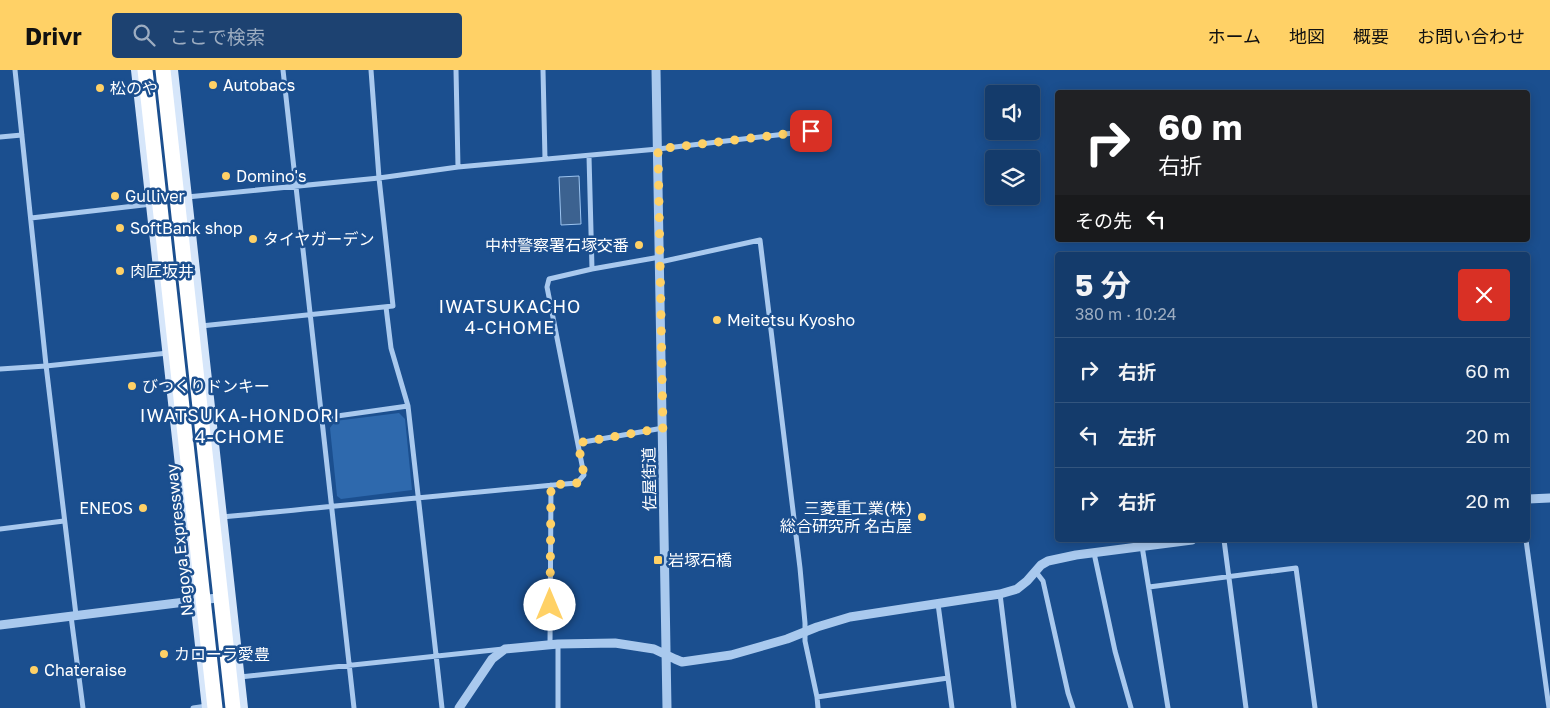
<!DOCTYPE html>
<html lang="ja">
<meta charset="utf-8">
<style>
:root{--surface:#143b6b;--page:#1d4271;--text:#f1f3f6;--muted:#9dadc1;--line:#33557e;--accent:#ffd166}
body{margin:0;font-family:"Golos Text","Noto Sans JP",sans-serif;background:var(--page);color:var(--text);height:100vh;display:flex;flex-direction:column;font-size:19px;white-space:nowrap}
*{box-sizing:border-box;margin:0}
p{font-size:16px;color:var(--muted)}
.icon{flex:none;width:28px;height:28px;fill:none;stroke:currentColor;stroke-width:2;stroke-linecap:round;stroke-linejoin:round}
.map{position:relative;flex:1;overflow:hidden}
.panel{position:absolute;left:1055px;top:182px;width:475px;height:290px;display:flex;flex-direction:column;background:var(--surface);border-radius:5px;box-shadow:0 2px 12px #0003,0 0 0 1px var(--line)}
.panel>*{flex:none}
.guide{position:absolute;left:1055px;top:20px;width:475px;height:152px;border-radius:5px;box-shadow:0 2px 12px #0003,0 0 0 1px var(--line);background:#202124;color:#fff;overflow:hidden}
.tools{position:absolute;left:985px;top:15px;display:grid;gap:10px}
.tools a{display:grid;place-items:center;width:55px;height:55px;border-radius:5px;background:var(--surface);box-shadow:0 2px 12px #0003,0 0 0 1px var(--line);font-size:25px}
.pin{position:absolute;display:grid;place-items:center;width:42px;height:42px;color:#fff;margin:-21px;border-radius:10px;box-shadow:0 2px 8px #0006}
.me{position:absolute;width:55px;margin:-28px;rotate:0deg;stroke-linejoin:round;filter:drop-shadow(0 0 4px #0008)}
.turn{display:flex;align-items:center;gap:18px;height:105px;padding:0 20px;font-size:22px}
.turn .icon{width:65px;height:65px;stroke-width:2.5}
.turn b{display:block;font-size:35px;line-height:42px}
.then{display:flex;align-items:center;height:48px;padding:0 20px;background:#0003;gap:10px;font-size:19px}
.round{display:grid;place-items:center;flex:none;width:52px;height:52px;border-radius:5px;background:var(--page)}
.headline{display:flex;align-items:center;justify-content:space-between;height:85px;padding:0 20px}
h1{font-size:30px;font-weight:700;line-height:38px}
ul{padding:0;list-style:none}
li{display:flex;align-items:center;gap:15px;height:65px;padding:0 20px;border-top:1px solid var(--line)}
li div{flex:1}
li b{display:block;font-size:19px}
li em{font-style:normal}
header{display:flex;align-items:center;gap:30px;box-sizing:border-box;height:70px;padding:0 25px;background:var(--accent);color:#111}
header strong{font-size:24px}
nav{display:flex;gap:28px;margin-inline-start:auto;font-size:18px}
.search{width:350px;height:45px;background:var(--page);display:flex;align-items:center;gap:12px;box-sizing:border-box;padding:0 18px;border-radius:5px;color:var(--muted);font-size:19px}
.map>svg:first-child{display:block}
.green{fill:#2e69ad}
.water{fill:#3c6290;stroke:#9cc4f0}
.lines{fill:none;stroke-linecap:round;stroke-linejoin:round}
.minor{stroke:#a9c9ee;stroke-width:5}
.tertiary{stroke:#a9c9ee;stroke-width:9}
.secondary{stroke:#d6e6fa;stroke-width:10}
.motorway-bridge{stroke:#fff;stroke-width:15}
.route{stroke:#ffd166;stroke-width:9;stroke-dasharray:0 16.2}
.poi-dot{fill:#ffd166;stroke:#1b4f8f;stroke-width:2}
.labels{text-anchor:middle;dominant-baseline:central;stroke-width:5;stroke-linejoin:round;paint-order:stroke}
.poi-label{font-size:16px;fill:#fff;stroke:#1b4f8f;text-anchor:start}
.street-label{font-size:16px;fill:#fff;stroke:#1b4f8f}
.neighbourhood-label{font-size:18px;letter-spacing:1px;fill:#fff;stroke:#1b4f8f}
</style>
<header>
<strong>Drivr</strong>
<div class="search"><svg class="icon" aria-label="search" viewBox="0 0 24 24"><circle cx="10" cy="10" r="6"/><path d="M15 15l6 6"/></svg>ここで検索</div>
<nav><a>ホーム</a><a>地図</a><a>概要</a><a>お問い合わせ</a></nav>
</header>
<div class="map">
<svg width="1550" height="638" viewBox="0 0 1550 638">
<rect width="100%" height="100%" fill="#1b4f8f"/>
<path class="green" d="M399,343L405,349L412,420L341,429L337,426L330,358L335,351Z"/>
<path class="water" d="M579,106L581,154L561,155L559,107Z"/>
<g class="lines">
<path class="minor" d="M15,0L46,295L76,545
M283,0L354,638
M456,0L458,97
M543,0L545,89
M0,67L22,65
M589,86L592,199
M187,127L379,108L458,97L658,79L811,61
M31,148L152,134
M660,192L760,170L800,498L805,553V571L817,627L818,638
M386,237L391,278L408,336L442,638
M201,256L393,236L379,108L371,0
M0,299L46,296L168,283
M323,348L408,336
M578,373L663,358
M222,447C341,436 459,423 577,413L584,405L547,217L549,209L592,199L660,187
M0,459L64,451
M1224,470L1246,638
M1526,470L1549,638
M1142,476L1168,638
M1094,483L1115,581L1131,638
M1036,502L1043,511L1068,623L1073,638
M1149,517L1296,498L1315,638
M1000,524L1014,638
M938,534L952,638
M71,546L83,638
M558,574V638
M550,575L551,415
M240,607L503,579
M817,627L948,608
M193,638L207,636"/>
<path class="tertiary" d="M656,0L667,638
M1528,429L1550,428
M0,555L225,527
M459,638L492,589L505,579L558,574L615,573L654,579L675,589L682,592L731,585L787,569L817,557L850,547L1000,524L1017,519L1027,511L1041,495L1048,491L1076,485L1192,470"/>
<path class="secondary" d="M136,0L207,638
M173,0L243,638"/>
<path class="motorway-bridge" d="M145,0L215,638
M163,0L233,638"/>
</g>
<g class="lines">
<path class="route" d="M550,535L551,415L577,413L584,405L578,373L663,358L658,79L811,61"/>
</g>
<g class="poi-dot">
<circle cx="213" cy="15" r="5"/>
<circle cx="100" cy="18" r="5"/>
<circle cx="226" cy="106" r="5"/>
<circle cx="115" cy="126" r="5"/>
<circle cx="120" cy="158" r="5"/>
<circle cx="253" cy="169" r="5"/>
<circle cx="639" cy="175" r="5"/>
<circle cx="120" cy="201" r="5"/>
<circle cx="717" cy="250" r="5"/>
<circle cx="132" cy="316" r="5"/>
<circle cx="143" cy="438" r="5"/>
<circle cx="922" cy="447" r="5"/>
<rect x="653" y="485" width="10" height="10" rx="2.5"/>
<circle cx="164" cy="584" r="5"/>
<circle cx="34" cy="600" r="5"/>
</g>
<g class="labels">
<g class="poi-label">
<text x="223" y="15">Autobacs</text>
<text x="110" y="18">松のや</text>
<text x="236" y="106">Domino's</text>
<text x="125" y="126">Gulliver</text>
<text x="130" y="158">SoftBank shop</text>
<text x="263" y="169">タイヤガーデン</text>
<text x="629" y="175" text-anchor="end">中村警察署石塚交番</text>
<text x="130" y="201">肉匠坂井</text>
<text x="727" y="250">Meitetsu Kyosho</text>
<text x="142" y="316">びつくりドンキー</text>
<text x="133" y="438" text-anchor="end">ENEOS</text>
<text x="912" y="438" text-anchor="end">三菱重工業(株)<tspan x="912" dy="18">総合研究所 名古屋</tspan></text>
<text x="668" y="490">岩塚石橋</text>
<text x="174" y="584">カローラ愛豊</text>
<text x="44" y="600">Chateraise</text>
</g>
<g class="street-label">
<text transform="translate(649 409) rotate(-91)">佐屋街道</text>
<text transform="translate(179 470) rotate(-96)">Nagoya Expressway</text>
</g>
<g class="neighbourhood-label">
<text x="510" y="236">IWATSUKACHO<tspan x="510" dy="21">4-CHOME</tspan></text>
<text x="240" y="345">IWATSUKA-HONDORI<tspan x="240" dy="21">4-CHOME</tspan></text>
</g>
</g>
</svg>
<div class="tools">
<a><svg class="icon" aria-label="sound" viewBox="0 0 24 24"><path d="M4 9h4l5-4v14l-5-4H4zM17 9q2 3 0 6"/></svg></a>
<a><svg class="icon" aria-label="layers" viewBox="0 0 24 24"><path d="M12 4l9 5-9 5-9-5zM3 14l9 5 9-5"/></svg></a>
</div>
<div class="pin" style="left:811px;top:61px;background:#d93025"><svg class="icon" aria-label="arrive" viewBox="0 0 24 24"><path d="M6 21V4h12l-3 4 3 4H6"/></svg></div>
<svg class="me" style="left:550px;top:535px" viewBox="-20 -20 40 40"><circle r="19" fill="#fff"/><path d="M0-13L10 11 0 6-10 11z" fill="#ffd166"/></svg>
<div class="guide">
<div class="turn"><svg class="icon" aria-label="right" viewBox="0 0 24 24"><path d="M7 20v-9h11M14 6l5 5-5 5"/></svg><div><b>60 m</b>右折</div></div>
<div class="then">その先<svg class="icon" aria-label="left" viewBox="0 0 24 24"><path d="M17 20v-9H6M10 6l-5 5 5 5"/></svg></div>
</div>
<section class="panel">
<div class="headline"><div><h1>5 分</h1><p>380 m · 10:24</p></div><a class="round" style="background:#d93025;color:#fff"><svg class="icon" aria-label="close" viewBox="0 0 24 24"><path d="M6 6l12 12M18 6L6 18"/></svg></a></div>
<ul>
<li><svg class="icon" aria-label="right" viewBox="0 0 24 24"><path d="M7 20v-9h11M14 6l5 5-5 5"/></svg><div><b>右折</b></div><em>60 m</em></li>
<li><svg class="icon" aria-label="left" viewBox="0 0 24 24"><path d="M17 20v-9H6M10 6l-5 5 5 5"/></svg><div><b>左折</b></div><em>20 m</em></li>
<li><svg class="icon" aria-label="right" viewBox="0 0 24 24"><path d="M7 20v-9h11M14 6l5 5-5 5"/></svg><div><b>右折</b></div><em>20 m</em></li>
</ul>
</section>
</div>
